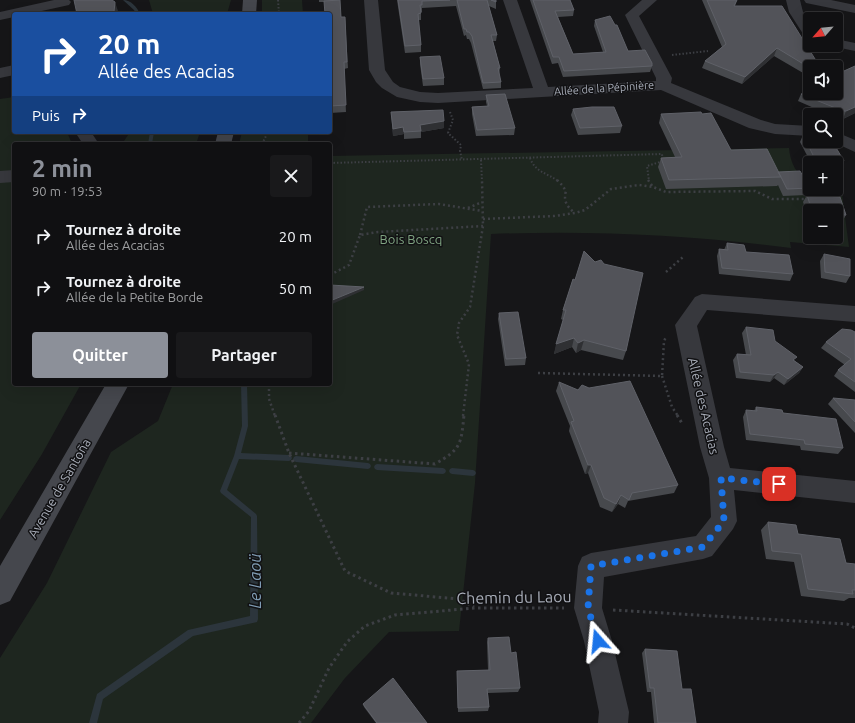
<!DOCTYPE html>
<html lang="fr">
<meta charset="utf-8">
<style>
:root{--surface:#101012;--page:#19191b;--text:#f1f3f6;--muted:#9c9d9f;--line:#303032;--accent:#8c9099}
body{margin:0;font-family:Ubuntu,sans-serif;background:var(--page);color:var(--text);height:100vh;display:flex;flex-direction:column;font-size:15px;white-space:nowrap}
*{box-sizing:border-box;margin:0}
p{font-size:13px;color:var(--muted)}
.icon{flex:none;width:22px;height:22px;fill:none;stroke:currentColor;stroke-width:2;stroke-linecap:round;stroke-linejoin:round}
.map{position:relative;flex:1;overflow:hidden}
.details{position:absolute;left:12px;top:142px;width:320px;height:244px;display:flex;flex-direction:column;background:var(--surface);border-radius:4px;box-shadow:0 4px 16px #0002,0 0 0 1px var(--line)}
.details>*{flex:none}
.top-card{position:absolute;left:12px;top:12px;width:320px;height:122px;border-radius:4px;box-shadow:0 4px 16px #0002,0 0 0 1px var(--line);background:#1a4fa0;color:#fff;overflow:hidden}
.needle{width:26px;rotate:243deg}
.tools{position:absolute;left:803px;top:12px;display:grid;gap:8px}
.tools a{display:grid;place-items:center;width:40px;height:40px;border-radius:4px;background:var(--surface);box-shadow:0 4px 16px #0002,0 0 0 1px var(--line);font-size:20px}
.pin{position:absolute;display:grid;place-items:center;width:34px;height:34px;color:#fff;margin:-17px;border-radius:8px;box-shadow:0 2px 6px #0006}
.me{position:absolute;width:44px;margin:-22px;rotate:342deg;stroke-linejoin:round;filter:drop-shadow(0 0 3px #0008)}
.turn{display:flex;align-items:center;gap:14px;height:84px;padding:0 20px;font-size:18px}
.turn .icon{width:52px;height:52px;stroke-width:2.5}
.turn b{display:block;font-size:28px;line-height:34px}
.then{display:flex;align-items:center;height:38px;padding:0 20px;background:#0003;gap:8px;font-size:15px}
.round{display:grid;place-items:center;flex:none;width:42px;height:42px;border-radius:4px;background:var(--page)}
.summary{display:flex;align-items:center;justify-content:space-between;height:68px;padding:0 20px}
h1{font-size:24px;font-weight:600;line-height:30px;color:var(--accent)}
.action{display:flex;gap:8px;margin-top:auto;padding:8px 20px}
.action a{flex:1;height:46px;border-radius:4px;background:var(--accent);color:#fff;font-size:16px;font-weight:600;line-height:46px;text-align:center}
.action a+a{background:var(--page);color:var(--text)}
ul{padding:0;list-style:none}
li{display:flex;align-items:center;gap:12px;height:52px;padding:0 20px}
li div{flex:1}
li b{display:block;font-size:15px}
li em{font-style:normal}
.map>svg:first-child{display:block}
.green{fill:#1e261f;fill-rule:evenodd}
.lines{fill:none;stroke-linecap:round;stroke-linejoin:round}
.stream{fill:#2c353c;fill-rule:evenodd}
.path-far2{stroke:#3d3f44;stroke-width:2;stroke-dasharray:1.5 2;stroke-linecap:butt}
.path-far1{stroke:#3d3f44;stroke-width:2.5;stroke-dasharray:2 3;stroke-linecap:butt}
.path{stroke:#3d3f44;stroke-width:3;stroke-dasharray:2.5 3.5;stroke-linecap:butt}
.minor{fill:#37383d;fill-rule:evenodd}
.secondary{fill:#45474d;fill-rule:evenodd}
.wall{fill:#47494d}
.shaded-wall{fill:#2f3033}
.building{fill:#525359;stroke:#5f6168}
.route{stroke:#1a73e8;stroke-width:7;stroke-dasharray:0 12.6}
.labels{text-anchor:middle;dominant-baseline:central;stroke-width:3;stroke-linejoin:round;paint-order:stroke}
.far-street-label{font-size:11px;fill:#a8adb8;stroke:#111113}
.park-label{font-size:13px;fill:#7fa381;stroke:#111113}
.street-label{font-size:13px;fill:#a8adb8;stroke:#111113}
.near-street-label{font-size:16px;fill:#a8adb8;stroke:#111113}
.near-water-label{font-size:17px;font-style:italic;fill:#7f9bb3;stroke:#111113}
</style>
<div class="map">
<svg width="855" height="723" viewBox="0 0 855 723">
<rect width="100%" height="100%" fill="#161618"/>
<path class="green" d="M149,0H231L227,14H153Z
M262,0H302L303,14H262Z
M14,97V132H67L72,144H14V384H81L42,454L0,520V99Z
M130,132H200L196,144H122Z
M242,132H308V144H239Z
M789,148C790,161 796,176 810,182V189H836V185L841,186L849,247L790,242L791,248C693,235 591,230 491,234L475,483L459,631L389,632L345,678L311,723H0V658L47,583L111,452L158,421L173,384H330V156ZM810,211H836V237H810Z"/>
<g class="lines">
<path class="stream" d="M123,0C131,0 137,7 140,14H136L134,10Z
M150,132H154L152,144H148Z
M241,384H247L248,426L241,453L289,455L291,456L292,458L291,460L289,461L239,459L227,490L256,514L257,516L258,619L257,622L193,636L103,699L97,723H89L97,694L188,630L250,616L251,517L221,493L220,491L234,456L242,426Z
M296,456L368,463L370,464L371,466L370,468L368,469L296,462L294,461L293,459L294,457Z
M377,464L443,468L445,469L446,471L445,473L443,474L377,470L375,469L374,467L375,465Z
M452,468L473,470L475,471L476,473L475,475L473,476L452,474L450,473L449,471L450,469Z"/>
<path class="path-far2" d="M278,0L279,14
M672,55L708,51
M450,112L453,120L448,133L461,145L460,151L462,160
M262,144L268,132
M530,158C535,172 547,173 558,181
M481,160L482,181
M330,163L662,154L663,161L647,166L649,181
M799,174H810"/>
<path class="path-far1" d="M557,180L562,185L566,191C563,201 567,207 575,213
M648,180L653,187
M468,208L482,202
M483,219L554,216L575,213L585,210L611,189L639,185L653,187L666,192L755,191L772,199H804
M360,235L367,207L439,204L482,211
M666,272L683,257
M330,275L349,265L360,235L378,232L483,226
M538,373L662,376L664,341L666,337
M662,376L672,407L678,416
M269,384V399L275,416
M463,416L469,364L457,335L459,323L470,307L483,226L482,180"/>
<path class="path" d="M275,415L289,453L345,571L391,593L459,599L474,607
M677,415L683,425
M289,453L435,464C461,449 461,445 464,415
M613,610L847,624L855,628
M299,723L309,711L329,668L347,642L365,626L395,615L475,608H564"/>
<path class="minor" d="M54,0H69L71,2L69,5L28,14H14V17L0,20V12Z
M364,0H378L385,70L393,82L400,87L420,92L438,93L533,88L503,0H517L548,87L656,81V78L625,15L642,0H657L639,16L672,78L671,83L761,120L775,124L810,126V136L775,134L749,128L661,90L438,103L420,102L397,97L382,88L376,82L369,70Z
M786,0H800L803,12L810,23V38L805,37L789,12Z
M804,0H831L855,5V13L806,3Z
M836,39L855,43V51L831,46L830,45H836Z
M14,65V75L0,78V68Z
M75,132H91L99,144H83Z
M836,132L855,140V152L831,141H836Z
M14,170V182L0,183V171Z
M702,294L855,306V322L707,310L697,326L724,447L730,468L855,481V503L734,490L737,521L733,529L712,556L703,559L604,577L602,608L612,641L629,712L628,723H598L599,712L584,641L574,608L578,566L582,557L591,553L696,536L711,517L709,478L700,447L675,325L695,297Z"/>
<path class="secondary" d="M243,0H257L256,14H242Z
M218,132H234L231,144H215Z
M106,384H129L10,601L0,605V566Z"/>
</g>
<path class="wall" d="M319,0H339L341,17H345L348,68L344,69L346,112L330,113V14L324,2H319Z
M397,0H496V9L489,6L497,35L496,41H493L500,68L499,75L501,82V88L483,89L471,43L469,39H467L466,35L464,36L456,6L422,8V12H421V20H418L421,45V52L405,53Z
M530,0H570L574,10L573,16L558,17L573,54L603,52L594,26L595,20L615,25L628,51L652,66L650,72L563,77L558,63L552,64Z
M702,0H737L735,6L810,67V77L774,56L742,84L702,68L705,61L722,47Z
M420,57L444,78V85L423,86L420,64Z
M855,66V113L843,119H839L836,117V115H830L798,101L801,94L836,93V69L844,71Z
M486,95L515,128L514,135L476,136L472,114V107L487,106L486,102Z
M573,109L622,126L620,133L578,135L571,115Z
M391,112L444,128L421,132V138L404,139V134L393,136Z
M661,114H702L731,150L778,172L810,188L806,195L783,196L778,185L777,186L666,189L658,167L661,158L675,157L659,123Z
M803,135L844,161L840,168H836V163H811L800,142Z
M807,195L846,215L842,222L836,221V211H810V220L803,202Z
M727,243L746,252L793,274L790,281L719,274L717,256L719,249L724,250Z
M824,254L850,276L846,283L821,278L820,261Z
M573,279L626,351L623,360L581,350L576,353L572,347L554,354L563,320L561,319L563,310Z
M499,313L526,358L525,365L505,366L498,319Z
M746,327L775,341L795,361L803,367L799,373L784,385L774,378L770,382L736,378L733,360L737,354L746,355L742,333Z
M855,332V392L834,376L838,370L845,365L821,348L826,342Z
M559,382L678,485L674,493L628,501L625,508L618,504L612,512L600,507L588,473L585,474L569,431L570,426L556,391Z
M833,398L855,400V433L828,404Z
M756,407L783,413L843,448L838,454L801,450L800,446L746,440L743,417L746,410L754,411Z
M768,522L798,534L846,563L855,564V598H849L844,601L801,596L794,562L766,559L761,530Z
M488,638L511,653L520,688L518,692L488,693L489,707L488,711L458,712L457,671L488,670L487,642Z
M645,649L682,689L696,723H654L651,692H647L642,653Z
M363,704L427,723H376L364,707Z"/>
<path class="shaded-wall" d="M115,2L119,14H114V12Z
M777,48L774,56L742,84L745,77Z
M855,107V113L843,119L846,111Z
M444,121V128L421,132L420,125Z
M403,127L404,134L393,136V129Z
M364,287V290L330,305V301Z
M574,338L572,347L554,354L556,344Z
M584,340L581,350L576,353L578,343Z
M803,367L799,373L784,385L788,379Z
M778,372L774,378L770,382L774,375Z
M588,465H591L588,473L585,474Z
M621,495L618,504L612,512L616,504Z"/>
<path class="building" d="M74,0H112L115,2L114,12V14H77Z
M340,0L341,17H345L347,62H344L346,105L330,106V14H325L324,1Z
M398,0H450L422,1V5H420L421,13L418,14L421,45L405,46Z
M457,0H487L497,35H491L500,68H498L501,82L483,83L472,36L469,32H467L466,29H464Z
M491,0H496V2Z
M533,0H570L574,10L555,11L573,54L606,52L595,20L610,16L615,25H617L628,51L645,50L652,63V66L564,71L559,57H553Z
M707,0H737L734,6H782L820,67H810V68L777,48L745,77L705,61L726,44Z
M440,56L444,78L423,79L420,57Z
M855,66V107L846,111H843L801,94L839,93L836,92V69L839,68L844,71Z
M505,94L515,128L477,130L472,107L489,106L486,95Z
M592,107H614L622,126L580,128L573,109Z
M443,110L444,121L420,125L421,131L404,132L403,127L393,129L391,112Z
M701,112L702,114L711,113L731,150L767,149L781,177L669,180L661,158L682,157L661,114Z
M803,135H810V141H832L844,161H816Z
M800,171L810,188L787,189L781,177L778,172Z
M807,195L840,197L846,215L836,214V211H812Z
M727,243L744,245L746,252L789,255L793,274L722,268L719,249L728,250Z
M584,251L595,262L601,260L604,264L643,273L626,351L584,340L578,343L574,338L556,344L566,310H563L573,279L575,280Z
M824,254L850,259V276L825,272Z
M330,285L364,287L330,301Z
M518,312L526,358L506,359L499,313Z
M746,327L773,330L775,341L797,357L793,360L803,367L788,379L778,372L774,375L740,372L737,354L751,355Z
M842,329L851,330L855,332V382L838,370L851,359L826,342Z
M630,381L678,485L632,493L629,500L621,495L616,504L604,498L591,465H588L571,422L574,421L559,382L578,390L582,385L589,388Z
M833,398L855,400V422Z
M756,407L782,410L783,413L836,419L843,448L805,444L804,440L750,434L746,410L757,411Z
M768,522L796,525L798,534L840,539L846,563L855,564V590H852L853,594L808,589L801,554L772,551Z
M509,637L511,653L516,652L520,688L487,689L489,707L458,708L457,671L490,670L488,638Z
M645,649L677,651L682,689H691L696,723H658L654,688H650Z
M393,678L427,723H377L363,704Z"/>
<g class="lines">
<path class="route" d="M598,641L588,608L591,566L703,547L724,521L721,478L779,484"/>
</g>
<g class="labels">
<g class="far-street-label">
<text transform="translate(604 88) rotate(-4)">Allée de la Pépinière</text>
</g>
<g class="park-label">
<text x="411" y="239">Bois Boscq</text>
</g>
<g class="street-label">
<text transform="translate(704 406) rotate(77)">Allée des Acacias</text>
<text transform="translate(59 488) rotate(-60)">Avenue de Santoña</text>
</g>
<g class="near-street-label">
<text transform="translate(514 597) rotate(-1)">Chemin du Laou</text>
</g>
<g class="near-water-label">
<text transform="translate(254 581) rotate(-90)">Le Laoü</text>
</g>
</g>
</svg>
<div class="tools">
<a><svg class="needle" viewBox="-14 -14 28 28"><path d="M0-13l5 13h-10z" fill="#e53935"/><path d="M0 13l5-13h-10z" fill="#9c9d9f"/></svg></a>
<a><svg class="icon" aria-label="sound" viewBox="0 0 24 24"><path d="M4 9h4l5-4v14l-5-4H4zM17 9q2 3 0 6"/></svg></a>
<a><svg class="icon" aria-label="search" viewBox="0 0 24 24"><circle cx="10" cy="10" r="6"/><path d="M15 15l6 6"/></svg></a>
<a>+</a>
<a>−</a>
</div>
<div class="pin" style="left:779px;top:484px;background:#d93025"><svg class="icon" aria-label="arrive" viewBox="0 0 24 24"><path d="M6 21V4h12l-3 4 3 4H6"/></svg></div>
<svg class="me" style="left:598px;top:641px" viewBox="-20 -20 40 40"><path d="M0-17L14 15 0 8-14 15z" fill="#1a73e8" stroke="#fff" stroke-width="4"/></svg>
<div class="top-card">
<div class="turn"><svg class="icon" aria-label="right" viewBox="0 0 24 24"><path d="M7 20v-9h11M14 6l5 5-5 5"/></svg><div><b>20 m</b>Allée des Acacias</div></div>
<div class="then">Puis<svg class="icon" aria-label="right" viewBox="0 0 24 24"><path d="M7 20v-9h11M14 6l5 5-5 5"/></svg></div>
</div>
<section class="details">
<div class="summary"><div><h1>2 min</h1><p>90 m · 19:53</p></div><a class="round"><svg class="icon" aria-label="close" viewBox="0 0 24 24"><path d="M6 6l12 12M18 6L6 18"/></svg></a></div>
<ul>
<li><svg class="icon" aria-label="right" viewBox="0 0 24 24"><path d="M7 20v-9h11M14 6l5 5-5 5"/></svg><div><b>Tournez à droite</b><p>Allée des Acacias</p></div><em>20 m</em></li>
<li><svg class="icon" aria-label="right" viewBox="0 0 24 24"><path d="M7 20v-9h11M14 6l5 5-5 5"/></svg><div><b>Tournez à droite</b><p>Allée de la Petite Borde</p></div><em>50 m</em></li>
</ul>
<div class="action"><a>Quitter</a><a>Partager</a></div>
</section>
</div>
